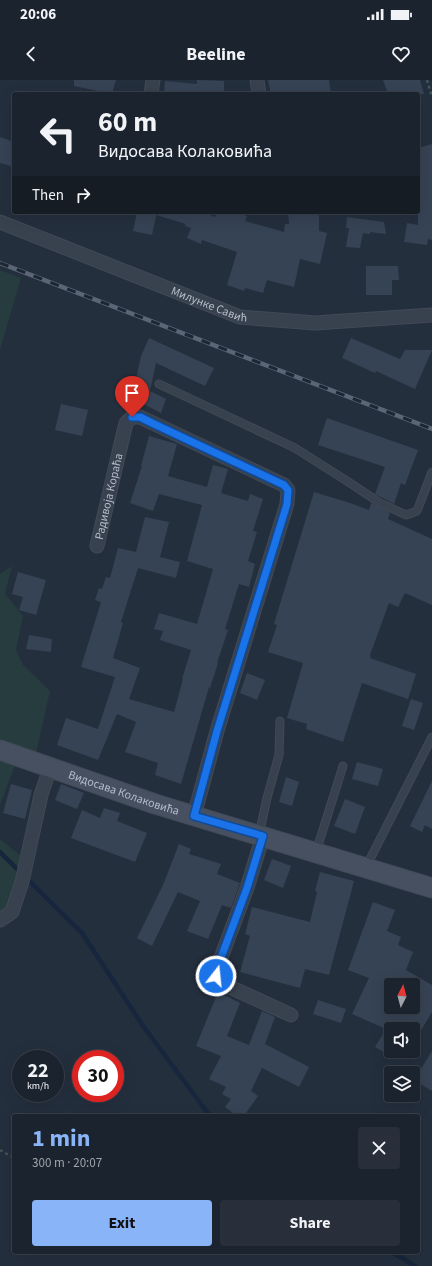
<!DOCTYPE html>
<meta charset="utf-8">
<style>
:root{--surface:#1b232e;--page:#282f3a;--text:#f1f3f6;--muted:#a0a4aa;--line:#39404a;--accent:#8ab4f8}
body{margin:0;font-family:"Source Sans 3",sans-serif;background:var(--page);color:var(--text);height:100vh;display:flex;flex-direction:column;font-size:15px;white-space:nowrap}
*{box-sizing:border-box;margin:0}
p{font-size:13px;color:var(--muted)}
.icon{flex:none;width:22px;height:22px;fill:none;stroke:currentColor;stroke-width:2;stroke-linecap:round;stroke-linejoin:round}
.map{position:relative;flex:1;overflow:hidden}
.details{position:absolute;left:12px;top:1034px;width:408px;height:140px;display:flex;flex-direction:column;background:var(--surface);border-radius:4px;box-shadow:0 4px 16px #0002,0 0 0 1px var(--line)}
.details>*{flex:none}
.hud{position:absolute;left:12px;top:12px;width:408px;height:122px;border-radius:4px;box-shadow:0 4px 16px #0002,0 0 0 1px var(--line);background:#1b232e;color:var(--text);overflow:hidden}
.needle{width:26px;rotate:6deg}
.controls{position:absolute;left:384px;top:898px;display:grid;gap:8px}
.controls a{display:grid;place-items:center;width:36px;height:36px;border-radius:4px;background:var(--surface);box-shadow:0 4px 16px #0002,0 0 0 1px var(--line);font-size:20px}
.speed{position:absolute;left:12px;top:970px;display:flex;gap:8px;font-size:20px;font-weight:700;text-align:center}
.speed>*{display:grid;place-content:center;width:52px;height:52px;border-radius:50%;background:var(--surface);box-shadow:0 4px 16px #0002,0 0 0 1px var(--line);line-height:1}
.speed small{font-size:10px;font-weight:400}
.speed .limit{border:6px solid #d22;background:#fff;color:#111}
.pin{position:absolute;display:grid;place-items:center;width:34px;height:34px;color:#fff;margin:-41px -17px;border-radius:50% 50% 50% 0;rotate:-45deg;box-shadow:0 0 4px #0007}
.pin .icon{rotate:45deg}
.me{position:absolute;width:44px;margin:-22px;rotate:16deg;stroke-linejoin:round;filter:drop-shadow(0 0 3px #0008)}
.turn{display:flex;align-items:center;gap:14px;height:84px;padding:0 20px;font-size:18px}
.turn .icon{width:52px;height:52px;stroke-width:2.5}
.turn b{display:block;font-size:28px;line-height:34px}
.then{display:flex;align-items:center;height:38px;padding:0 20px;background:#0003;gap:8px;font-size:15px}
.round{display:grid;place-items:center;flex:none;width:42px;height:42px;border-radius:4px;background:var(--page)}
.head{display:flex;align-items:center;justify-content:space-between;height:68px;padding:0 20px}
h1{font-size:24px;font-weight:700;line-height:30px;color:var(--accent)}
.action{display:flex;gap:8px;margin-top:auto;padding:8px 20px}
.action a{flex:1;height:46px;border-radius:4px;background:var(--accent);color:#111;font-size:16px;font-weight:700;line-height:46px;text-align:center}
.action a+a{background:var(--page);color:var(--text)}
.status{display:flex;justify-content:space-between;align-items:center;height:28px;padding:0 20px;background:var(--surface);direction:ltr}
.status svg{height:11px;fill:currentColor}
header{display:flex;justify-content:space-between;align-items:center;height:52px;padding:0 20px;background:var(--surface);font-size:18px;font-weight:700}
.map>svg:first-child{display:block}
.green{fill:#263c3f}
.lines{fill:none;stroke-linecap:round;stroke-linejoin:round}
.stream{stroke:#17263c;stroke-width:4.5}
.building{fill:#364354;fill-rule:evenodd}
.lane-casing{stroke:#414a57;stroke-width:9}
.street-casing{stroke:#414a57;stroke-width:15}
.secondary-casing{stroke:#414a57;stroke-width:21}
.path{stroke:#3f5557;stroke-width:2.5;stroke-dasharray:3 3;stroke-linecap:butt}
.lane{stroke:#38414e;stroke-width:7}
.street{stroke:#38414e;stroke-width:13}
.secondary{stroke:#465061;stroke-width:19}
.rail-casing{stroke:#5a6575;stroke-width:4.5}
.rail{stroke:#1d2633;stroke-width:3;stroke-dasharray:9;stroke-linecap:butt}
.route-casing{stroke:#114b97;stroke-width:10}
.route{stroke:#1a73e8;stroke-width:7}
.labels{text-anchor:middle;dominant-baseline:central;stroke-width:4;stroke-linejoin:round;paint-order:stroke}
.street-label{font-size:12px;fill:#b4bcc9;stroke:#1d2633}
</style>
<div class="status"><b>20:06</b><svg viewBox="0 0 49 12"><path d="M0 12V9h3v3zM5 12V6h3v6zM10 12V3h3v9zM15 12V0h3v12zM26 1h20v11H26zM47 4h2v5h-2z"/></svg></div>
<header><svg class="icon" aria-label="back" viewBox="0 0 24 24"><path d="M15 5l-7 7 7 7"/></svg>Beeline<svg class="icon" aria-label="heart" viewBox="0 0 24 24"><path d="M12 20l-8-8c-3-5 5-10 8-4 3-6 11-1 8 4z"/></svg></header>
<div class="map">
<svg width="432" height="1186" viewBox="0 0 432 1186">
<rect width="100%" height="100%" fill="#242f3e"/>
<path class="green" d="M0,190L21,198L0,270Z
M12,486L5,514L23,536L16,570L23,585L50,611L36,673L0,660V494Z
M0,679L15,685L0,725Z
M0,759L21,776C18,791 15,825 0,832Z"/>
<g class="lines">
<path class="stream" d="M0,772L82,853L143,946L210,1036
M392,1172L415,1186"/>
</g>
<path class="building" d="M74,0H116L112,14L74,6Z
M197,0L224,1V14H164L165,1L197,4Z
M268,0H329L331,14H271Z
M383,0H420L424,14H388Z
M0,57L14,62V87L0,83Z
M432,64V160L428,159L427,165L404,162L407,143L418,145V68Z
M137,132H202L215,137L217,132H236L247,136L245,141L284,152L285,144H289L288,132H319V151L327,153L320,184L300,179L294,207L267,200L263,213L245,208L244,211L227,205L237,172L202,160L201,164L187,158L191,148L185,146L186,144L156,135L157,132L152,155L133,151Z
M347,137L384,142L386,154L370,152V154L363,153L360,168L346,167L349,148H346Z
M366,186H398L399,200H392V215H366Z
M149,258L214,288L205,306L156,283L150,311L166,319L161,333L132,318L141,276Z
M351,258L400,279L405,270H432L415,309L376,291L375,293L342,278Z
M61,324L88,330L82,356L55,350Z
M327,338L418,370L405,405L401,403L394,424L375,414L385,387L318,365Z
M149,356L177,364L168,396L207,407L213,385L228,389L221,413L248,421L250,414L263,419L253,451L257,452L248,481L255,484L249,507L239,504L225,549L228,550L217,583H218L210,608L209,607L181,704L155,695L158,683L125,672L136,642L117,634L98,680L57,665L66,638L98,649L115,597L81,587L101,522L95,520L99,508L102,509L106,497L110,498L118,468L136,472L145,437L169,442L160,477L180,482L176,498L138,488L121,542L123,543L113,578L140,588L129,619L174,632L183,599H182L191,570L160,560L163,551L154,549L159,533L197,544L213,489L187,481L202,425L159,414L153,431L130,423L142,386H141Z
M314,412L350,423L369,430L371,423L390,433L388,439L432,459V525L405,513L398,527L389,523L370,575L371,576L370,578L416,594L408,619L362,603L343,662L306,649L307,644L287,638L303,583L268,572L277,545L274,544Z
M18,492L46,500L36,535L19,530L23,517L12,514Z
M29,555L52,559L51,572L26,569Z
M247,593L265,600L257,620L240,613Z
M411,619L423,623L414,650L402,646Z
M357,682L383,689L378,706L352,699Z
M286,697L299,702L292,726L279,722Z
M432,701V749L425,745L422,752L410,746Z
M11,704L32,710L25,739L3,733Z
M61,704L84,713L77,729L55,720Z
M345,719L365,727L355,754L334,746Z
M104,728L120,733L117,741L147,753L135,782L71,758L82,730L100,738Z
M179,764L191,769L189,774L221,784L217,794L240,803L231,828L222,825L208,859L187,851L200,821L178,812L152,866L137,858L163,805Z
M272,779L291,786L283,808L264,800Z
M320,792L354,801L329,895L305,889L300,908L240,892L250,856L245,854L252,827L310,842L317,812L315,811Z
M373,822L395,830L387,851L401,857L398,865L413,872L406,890L432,905V932L422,949H391V976L375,967L386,949L352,934L369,898L348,890ZM391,905H413V927H391Z
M218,912L240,923L227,956L249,965L262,931L275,937L265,964L309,987L299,1007L262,988L251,1011L258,1016L244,1036H237L225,1027L231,1019L222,1014L226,1007L209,999L221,976L196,966Z
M318,920L346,929L341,943L313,934Z
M432,971V1011L414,1000Z"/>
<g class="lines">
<g class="lane-casing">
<path id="lane" d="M159,304L295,368L350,403L380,423L406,435L417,431L432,392
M259,755L267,718L279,675L280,641
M316,772L343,686
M366,787L432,657"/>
</g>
<g class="street-casing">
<g id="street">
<path d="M257,0L259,14"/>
<path d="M151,14L153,0"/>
<path id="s1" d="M0,142L240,237L315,243L432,235"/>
<path id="s2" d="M97,466L126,343L132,337H140L284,405L288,410L287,424L217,651L194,736"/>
<path d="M263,756L247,808L216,891L218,900L221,903L291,935"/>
<path d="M0,840L12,832L22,802L41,715L50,688"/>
</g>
</g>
<g class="secondary-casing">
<g id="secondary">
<path id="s3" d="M0,670L155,724L432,808"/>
</g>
</g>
<path class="path" d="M427,0L432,17
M0,1070L14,1078"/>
<use href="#lane" class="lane"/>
<use href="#street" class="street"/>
<use href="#secondary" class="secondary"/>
<g class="rail-casing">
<path id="rail" d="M0,183L432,349"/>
</g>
<use href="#rail" class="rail"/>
</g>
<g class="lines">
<g class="route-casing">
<path id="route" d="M132,337H140L154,344L284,405L288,410L287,424L217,651L194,736L263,756L247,808L216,891V896"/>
</g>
<use href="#route" class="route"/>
</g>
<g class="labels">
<g class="street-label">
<text stroke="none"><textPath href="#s1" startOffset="225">Милунке Савић</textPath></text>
<text stroke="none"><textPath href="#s2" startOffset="51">Радивоја Кораћа</textPath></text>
<text stroke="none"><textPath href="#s3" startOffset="131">Видосава Колаковића</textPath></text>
</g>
</g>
</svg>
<div class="controls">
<a><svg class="needle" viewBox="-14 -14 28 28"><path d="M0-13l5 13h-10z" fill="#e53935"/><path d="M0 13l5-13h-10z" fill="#a0a4aa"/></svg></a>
<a><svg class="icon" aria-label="sound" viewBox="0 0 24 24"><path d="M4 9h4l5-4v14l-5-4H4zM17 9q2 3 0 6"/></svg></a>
<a><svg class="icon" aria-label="layers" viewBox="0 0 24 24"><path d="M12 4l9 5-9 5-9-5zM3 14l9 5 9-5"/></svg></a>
</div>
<div class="speed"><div>22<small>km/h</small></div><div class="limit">30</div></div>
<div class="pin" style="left:132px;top:337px;background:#d93025"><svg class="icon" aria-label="arrive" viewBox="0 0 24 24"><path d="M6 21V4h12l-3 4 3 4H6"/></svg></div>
<svg class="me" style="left:216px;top:896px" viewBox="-20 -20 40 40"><circle r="17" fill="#1a73e8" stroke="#fff" stroke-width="3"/><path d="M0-11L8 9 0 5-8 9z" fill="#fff"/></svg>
<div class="hud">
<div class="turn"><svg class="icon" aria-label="left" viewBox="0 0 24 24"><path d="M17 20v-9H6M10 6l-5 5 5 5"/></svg><div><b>60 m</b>Видосава Колаковића</div></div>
<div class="then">Then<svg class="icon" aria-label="right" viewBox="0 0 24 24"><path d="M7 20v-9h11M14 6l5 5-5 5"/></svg></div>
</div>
<section class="details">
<div class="head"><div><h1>1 min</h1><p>300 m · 20:07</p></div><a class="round"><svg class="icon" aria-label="close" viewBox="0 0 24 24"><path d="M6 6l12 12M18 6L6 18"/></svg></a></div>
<div class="action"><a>Exit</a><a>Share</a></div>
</section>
</div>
